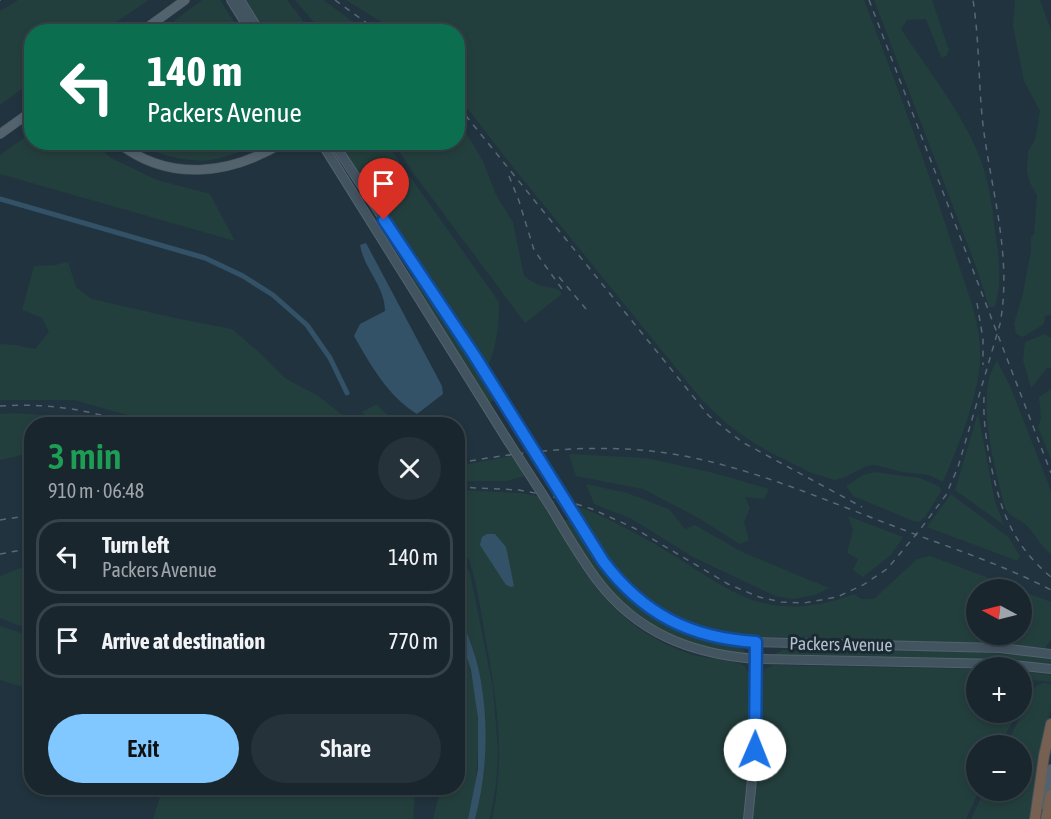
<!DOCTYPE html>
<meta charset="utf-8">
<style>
:root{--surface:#19262e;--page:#26323a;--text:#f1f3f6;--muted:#9fa5aa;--line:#37434a;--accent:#80c8ff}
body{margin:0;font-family:"Asap Condensed",sans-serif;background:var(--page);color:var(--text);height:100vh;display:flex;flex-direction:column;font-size:22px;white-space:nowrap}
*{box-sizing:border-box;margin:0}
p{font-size:20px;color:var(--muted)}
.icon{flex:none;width:33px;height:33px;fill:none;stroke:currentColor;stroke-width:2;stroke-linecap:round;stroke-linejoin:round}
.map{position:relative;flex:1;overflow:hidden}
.drawer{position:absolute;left:24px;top:417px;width:441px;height:378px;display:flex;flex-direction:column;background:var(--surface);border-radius:24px;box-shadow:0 3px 9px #0003,0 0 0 2px var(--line)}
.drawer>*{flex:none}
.banner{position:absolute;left:24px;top:24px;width:441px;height:126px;border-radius:24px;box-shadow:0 3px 9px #0003,0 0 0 2px var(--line);background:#0b6e4f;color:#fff;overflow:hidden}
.needle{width:39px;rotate:277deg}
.buttons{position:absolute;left:966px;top:579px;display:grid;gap:12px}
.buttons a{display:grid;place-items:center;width:66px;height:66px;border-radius:50%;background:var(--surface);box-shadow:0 3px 9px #0003,0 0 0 2px var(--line);font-size:30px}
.pin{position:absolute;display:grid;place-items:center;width:51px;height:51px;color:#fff;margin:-62px -26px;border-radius:50% 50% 50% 0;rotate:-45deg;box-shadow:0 0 6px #0007}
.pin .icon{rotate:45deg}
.me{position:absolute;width:66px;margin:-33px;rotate:1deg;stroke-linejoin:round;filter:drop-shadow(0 0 4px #0008)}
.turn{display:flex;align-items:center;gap:21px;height:126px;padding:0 24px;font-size:27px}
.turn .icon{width:78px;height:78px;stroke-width:2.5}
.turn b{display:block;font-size:42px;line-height:51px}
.round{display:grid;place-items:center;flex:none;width:63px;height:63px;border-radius:32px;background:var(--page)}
.summary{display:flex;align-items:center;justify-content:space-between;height:102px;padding:0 24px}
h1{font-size:36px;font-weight:600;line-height:45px;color:#1e9e55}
.cta{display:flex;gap:12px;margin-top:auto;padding:12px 24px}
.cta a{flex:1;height:69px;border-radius:36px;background:var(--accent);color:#111;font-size:24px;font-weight:600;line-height:69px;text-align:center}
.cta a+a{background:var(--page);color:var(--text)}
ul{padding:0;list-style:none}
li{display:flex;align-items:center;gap:18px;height:75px;margin:0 12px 9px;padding:0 12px;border:3px solid var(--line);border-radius:24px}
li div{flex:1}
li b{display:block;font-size:22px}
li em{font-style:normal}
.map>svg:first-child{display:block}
.green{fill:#233f3d}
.water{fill:#345267}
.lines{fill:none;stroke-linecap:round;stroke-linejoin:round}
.canal{stroke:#345267;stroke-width:5}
.secondary-casing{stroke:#53626c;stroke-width:10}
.primary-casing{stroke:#41505a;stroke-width:10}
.highway-casing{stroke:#404f59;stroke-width:12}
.secondary{stroke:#435461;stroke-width:8}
.primary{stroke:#53636e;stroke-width:9}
.highway{stroke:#756052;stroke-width:10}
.rail{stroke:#576975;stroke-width:1.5;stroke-dasharray:6 6;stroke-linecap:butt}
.secondary-bridge-casing{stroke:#53626c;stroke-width:10;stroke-linecap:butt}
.secondary-bridge{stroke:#435461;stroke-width:8}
.route-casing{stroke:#114b97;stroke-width:15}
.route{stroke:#1a73e8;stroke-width:10}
.labels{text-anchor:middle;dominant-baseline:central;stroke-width:6;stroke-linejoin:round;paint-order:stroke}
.street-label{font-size:18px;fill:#b1bfc9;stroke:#1a2933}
</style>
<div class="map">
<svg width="1051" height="819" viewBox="0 0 1051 819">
<rect width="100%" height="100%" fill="#21333e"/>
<path class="green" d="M18,0H149L103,31L32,32L31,82L0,105V11Z
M202,0H220L240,31H161Z
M244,0H287L311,31H267Z
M295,0H323L366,31H321Z
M346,0H864C896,84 928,168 955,254C966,288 982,324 980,360C978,398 958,447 943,482L929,475L902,472L875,465L867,466L845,477L835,480L812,473L766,450L748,439L726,423L702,400L505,157L458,96V32L396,31Z
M874,0H932L949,50L946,56L941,57L926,19L907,20L901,29C928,70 962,112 980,158C989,181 992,206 995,230C999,257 1002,281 995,307H989L977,269Z
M1015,0H1040L1051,30V316L1048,315L1045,316L1044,324L1023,337L1016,334L1014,323L1022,298L1031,251V237L1034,234L1037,195L1030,183L1027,172L1028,151L1035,140L1040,111L1024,81L1013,26Z
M458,119L483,161L496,195L513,222L524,276L538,285L558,289L562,294L525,323L411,170L394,143L458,142Z
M31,133L32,142L95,143L111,158L157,180L210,194L235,241L0,174V155Z
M133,143H266C250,148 218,161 202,161C179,160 153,153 133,143Z
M338,143H386L499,302C499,322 497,349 487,367L395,233Z
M68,262L76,287L92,299L175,318L232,329L259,352L286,379L317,395L341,414L352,419L353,424H150L127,415L74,400H0V344L16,345L35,349L49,332L42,318L22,310L34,266L55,265Z
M417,275L496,398L490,403L411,278Z
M1045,334L1051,338V368H1047L1031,388L1023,360L1025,342Z
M997,361L1010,386L1051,491V554C1041,546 1036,536 1028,527C1019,518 1013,520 1005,508C996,470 973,395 997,361Z
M1051,389V460L1038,427L1041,418L1039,397Z
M377,404C386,416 395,421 410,424H372L362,412Z
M11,413L45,415L109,424H32L31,453L0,460V414Z
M978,413L995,502L1004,525L955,490Z
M569,454L646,458L714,473L769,489L764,499L745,497L750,508L744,522L749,540L740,544L695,516L643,489L576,476Z
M512,456L525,476L506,481H458V466Z
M874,472L920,478L940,487L941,491L925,517L919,522L913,521L853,496L846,486L863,475Z
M586,484L627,493L669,509L685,529L695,525L742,552L829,588L815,595L794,599L775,596L693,557L632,519L594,504Z
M458,490L520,493L538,496C583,567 602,621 687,653C705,660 728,657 745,666L750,677L752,692L748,785L743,819H492C506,758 497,701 486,641C482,618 479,596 473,573L469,560L458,545Z
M951,494L1008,537L1020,556L1018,561L927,527Z
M576,506C612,519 645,538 678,558C707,576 738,600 773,605C801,609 828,604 854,594L861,599H874L917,559L930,556L1019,589L976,590V634H1022V591L1051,602V640L1045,648L975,643L753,637C704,632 654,615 621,576C603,555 590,529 576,506Z
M848,516L903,537L891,555L863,577L853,570L858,559L847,553L853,530Z
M573,519L607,571L666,622L689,633L742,649L748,654C695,654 642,625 607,586C590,566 578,542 564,520Z
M458,551L470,573L493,688L498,752L496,785L490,819H475L484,769L478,667L458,610Z
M31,564H32L31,628L17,625L0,618V576Z
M0,626L31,636V659L23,687L0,680Z
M458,631C482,690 484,757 468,819H433L441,788H458Z
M857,649L979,652L1051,658V665L1009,661L772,655L783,650Z
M774,665L976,669V712L1017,713L1000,745L976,746V790L979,791L966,819H752L760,753L761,676L765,669Z
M1022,671L1051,675V682L1032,680L1022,702Z
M1043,683L1051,684V709L1047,723L1031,819H971L984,791L1022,790V746L1006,745L1036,686Z
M152,788H415L413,819H153L160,797Z"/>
<path class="water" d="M366,243L442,386L443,394L417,414C388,396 371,366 354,336L360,324L385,311C385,286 364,269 360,245Z
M487,534H495L506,547L514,586L511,587L506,585L480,545L482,537Z
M458,610C465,628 473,647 478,667C489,716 488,770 475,819H468L478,769V718L471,670L458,631Z"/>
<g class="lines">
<path class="canal" d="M0,199L205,258L243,276L273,295L307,325L330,358L347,393"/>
<g class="secondary-casing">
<path id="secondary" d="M231,0L251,32
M240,0L260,32
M321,142L508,441
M333,142L528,439
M550,506C565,531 579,556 597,580C637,633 691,654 756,659L1004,664L1051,669
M573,512C587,534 600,558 616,578C651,620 703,639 756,642L1000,648L1051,654
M748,819L755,750L756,642"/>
</g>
<g class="primary-casing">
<path id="primary" d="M141,32L185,0
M0,134L32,111
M117,142C169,183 230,175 284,142
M1044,805L1051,769"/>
</g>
<g class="highway-casing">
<path id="highway" d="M1035,819L1044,756L1051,724
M1046,819L1051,795"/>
</g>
<use href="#secondary" class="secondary"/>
<use href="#primary" class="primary"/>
<use href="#highway" class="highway"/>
<path class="rail" d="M0,0H1
M335,0L379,32
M869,0L1051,473
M458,106L709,416L742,442L862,507
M509,176L519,201L534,250L562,289
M559,277L586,309
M977,303L983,339V365
M984,397C983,422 987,446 992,470C1002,515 1015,547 1051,577
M0,406C44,403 89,409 130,424
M458,463C532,450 604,442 679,455C752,468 822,499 891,525C944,546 1000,563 1051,590
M458,487L519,490L551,496L592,509L634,528L728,584L759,597L781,602L804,603L837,597L863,585L887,569L919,531L946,495L958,467L1000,324C1012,259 993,197 984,133C978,89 980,44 973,0
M0,520L32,515
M0,554L32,548"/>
<g class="secondary-bridge-casing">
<path id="secondary-bridge" d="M528,439L573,512
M508,441L550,506"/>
</g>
<use href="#secondary-bridge" class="secondary-bridge"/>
</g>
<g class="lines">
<g class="route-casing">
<path id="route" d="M384,220L474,355L603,561C643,614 690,638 756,642L755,750"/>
</g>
<use href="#route" class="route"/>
</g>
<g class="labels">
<g class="street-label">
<text transform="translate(841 644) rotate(1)">Packers Avenue</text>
</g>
</g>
</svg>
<div class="buttons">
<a><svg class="needle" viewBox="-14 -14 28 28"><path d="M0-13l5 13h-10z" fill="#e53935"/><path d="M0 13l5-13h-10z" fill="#9fa5aa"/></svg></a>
<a>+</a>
<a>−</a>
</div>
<div class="pin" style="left:384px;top:220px;background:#d93025"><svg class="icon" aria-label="arrive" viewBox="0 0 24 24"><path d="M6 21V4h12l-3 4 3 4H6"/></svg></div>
<svg class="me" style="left:755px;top:750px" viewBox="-20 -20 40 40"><circle r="19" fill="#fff"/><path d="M0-13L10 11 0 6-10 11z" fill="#1a73e8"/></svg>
<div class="banner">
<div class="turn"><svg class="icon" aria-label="left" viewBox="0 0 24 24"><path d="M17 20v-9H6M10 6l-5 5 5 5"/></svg><div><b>140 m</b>Packers Avenue</div></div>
</div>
<section class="drawer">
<div class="summary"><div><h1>3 min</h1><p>910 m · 06:48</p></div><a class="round"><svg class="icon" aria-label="close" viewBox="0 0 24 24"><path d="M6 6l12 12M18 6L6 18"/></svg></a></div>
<ul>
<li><svg class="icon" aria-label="left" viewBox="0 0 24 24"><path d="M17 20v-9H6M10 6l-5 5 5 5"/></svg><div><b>Turn left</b><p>Packers Avenue</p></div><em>140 m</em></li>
<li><svg class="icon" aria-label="arrive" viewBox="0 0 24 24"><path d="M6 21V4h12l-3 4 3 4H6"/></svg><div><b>Arrive at destination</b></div><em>770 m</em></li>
</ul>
<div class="cta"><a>Exit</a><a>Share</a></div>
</section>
</div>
